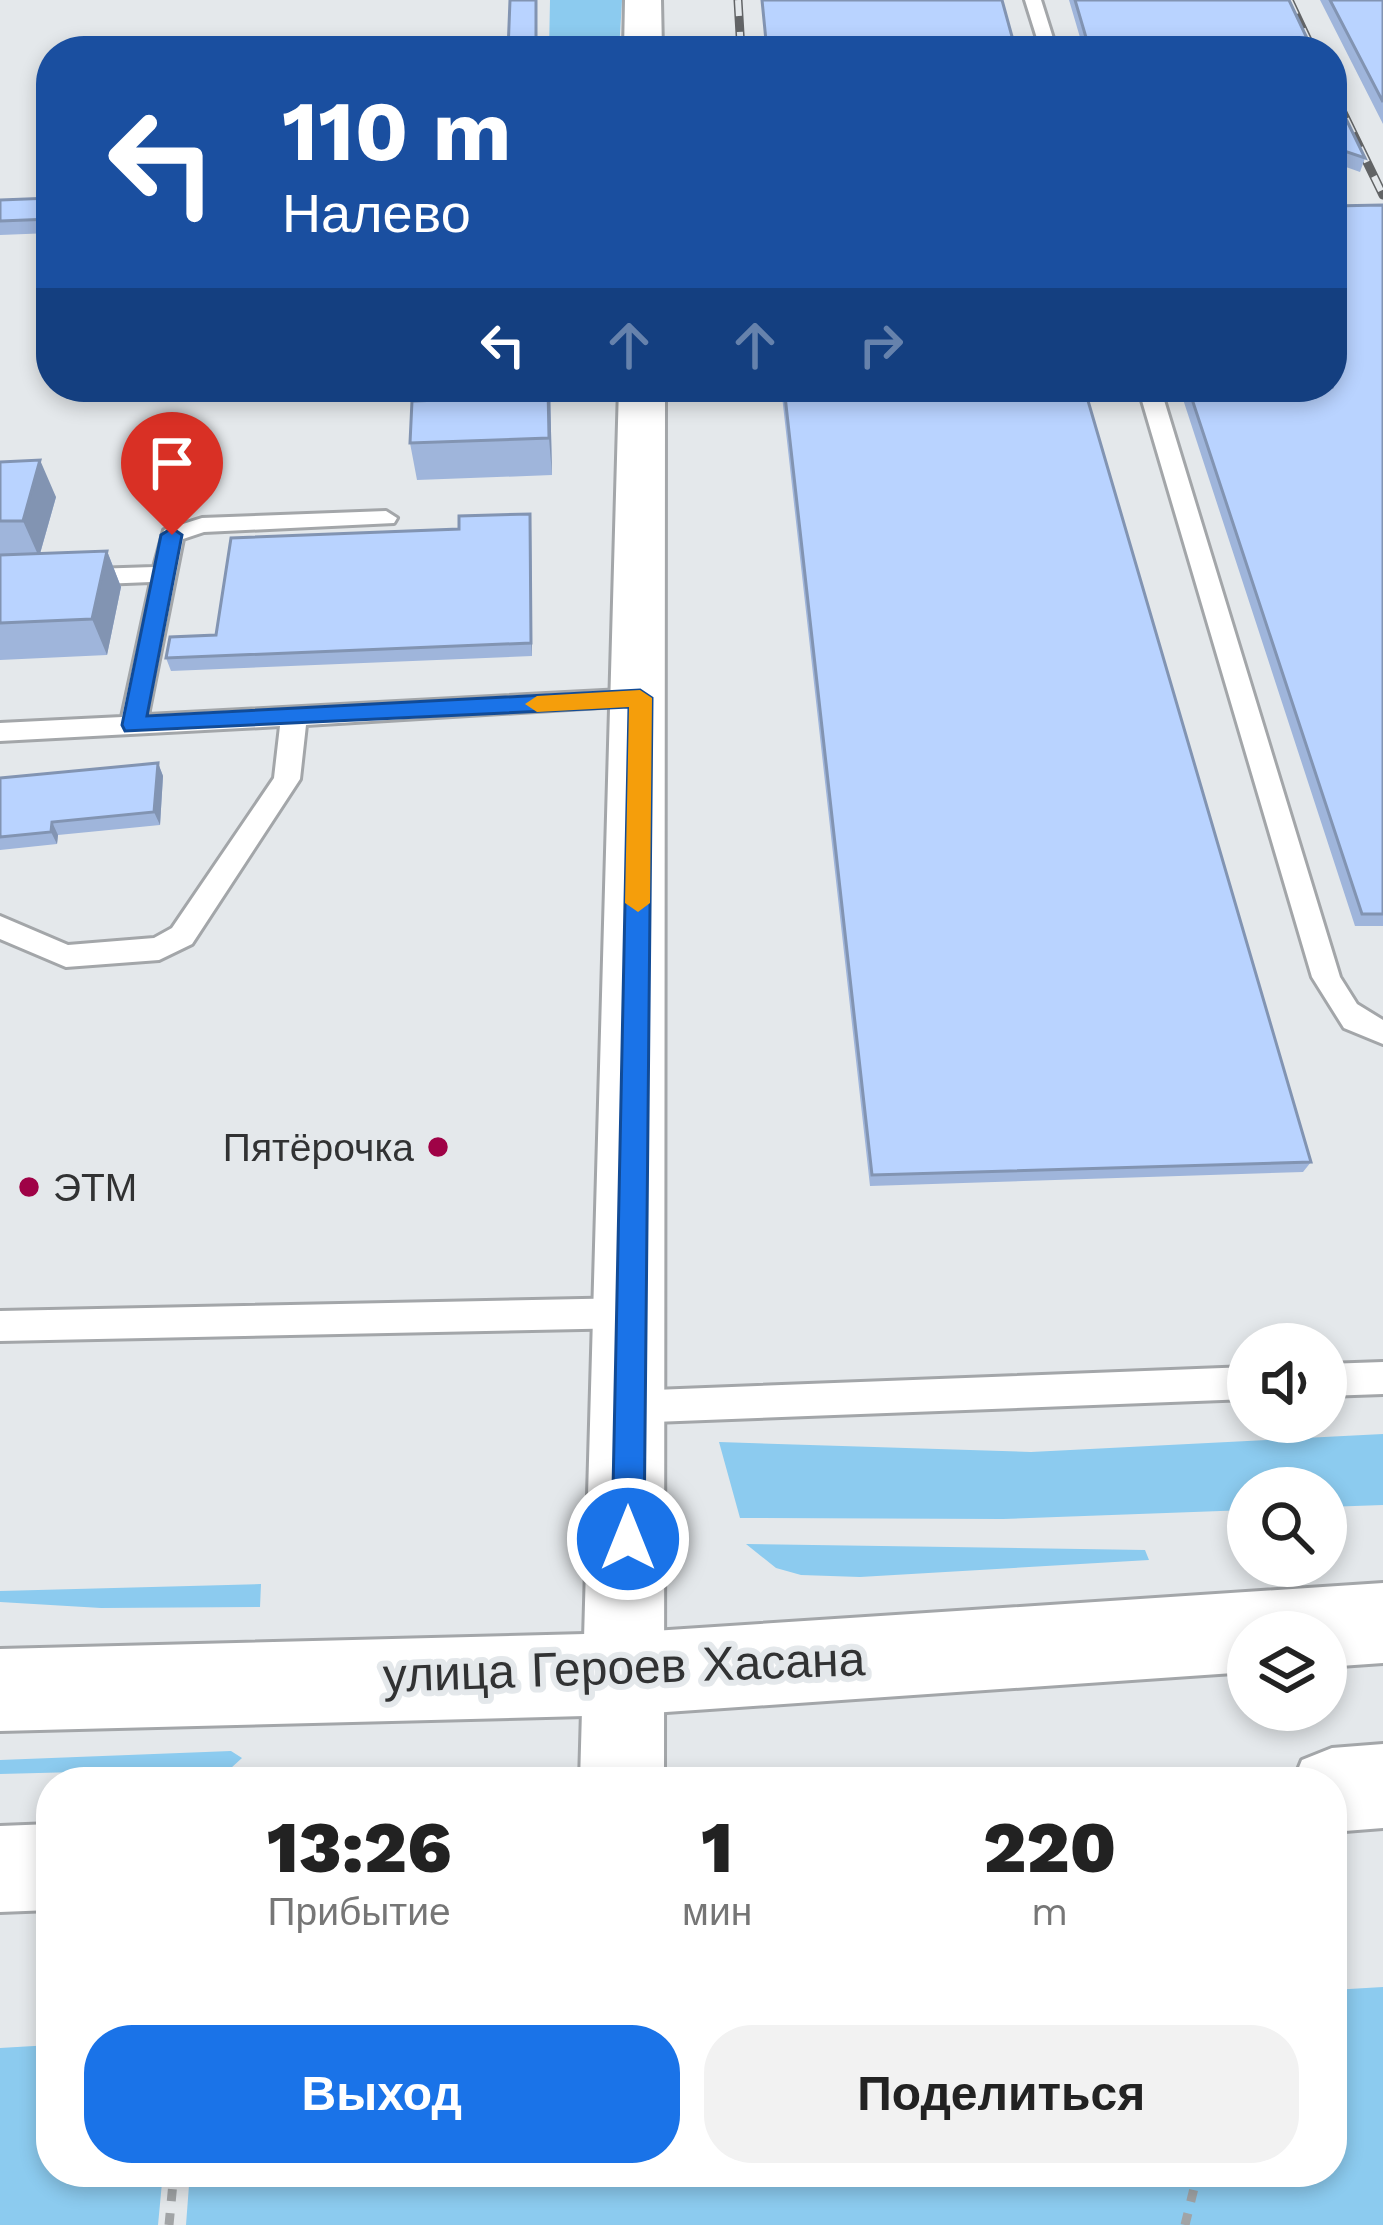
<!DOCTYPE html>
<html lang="ru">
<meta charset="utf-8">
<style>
:root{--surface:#fff;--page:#f2f2f2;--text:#222;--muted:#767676;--accent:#1a73e8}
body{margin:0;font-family:"Work Sans",sans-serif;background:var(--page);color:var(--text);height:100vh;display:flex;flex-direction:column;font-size:45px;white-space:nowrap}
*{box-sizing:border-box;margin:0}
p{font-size:39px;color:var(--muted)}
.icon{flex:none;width:66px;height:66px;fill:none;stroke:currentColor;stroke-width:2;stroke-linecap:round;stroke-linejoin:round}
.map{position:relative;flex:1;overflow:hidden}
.side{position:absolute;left:36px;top:1767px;width:1311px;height:420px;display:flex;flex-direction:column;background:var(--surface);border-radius:48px;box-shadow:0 6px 18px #0003}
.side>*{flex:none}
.top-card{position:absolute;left:36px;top:36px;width:1311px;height:366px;border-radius:48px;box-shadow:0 6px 18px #0003;background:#1a4fa0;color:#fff;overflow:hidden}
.fabs{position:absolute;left:1227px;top:1323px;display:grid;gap:24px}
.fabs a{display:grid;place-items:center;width:120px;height:120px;border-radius:50%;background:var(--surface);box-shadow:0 6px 18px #0003;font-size:60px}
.pin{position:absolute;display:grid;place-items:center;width:102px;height:102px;color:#fff;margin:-123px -51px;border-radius:50% 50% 50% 0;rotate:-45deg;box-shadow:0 0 12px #0007}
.pin .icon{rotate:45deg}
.me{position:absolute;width:132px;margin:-66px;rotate:0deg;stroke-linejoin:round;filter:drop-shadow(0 0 9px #0008)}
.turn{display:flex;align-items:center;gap:42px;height:252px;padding:0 48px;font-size:54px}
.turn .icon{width:156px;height:156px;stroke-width:2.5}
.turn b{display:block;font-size:84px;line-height:102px}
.lanes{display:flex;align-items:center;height:114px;padding:0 48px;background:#0003;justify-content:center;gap:60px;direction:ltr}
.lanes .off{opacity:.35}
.eta{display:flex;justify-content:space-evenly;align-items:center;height:204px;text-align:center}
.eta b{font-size:72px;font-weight:800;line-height:84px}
.cta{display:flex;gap:24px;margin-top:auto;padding:24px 48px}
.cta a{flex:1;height:138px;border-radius:48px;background:var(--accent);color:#fff;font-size:48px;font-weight:800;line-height:138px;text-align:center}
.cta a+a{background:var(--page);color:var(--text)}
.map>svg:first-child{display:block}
.green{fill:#8ccbef}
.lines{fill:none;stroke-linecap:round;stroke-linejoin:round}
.lane-casing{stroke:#a3a6a9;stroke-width:6}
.secondary-casing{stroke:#a3a6a9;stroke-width:6}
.primary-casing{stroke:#a3a6a9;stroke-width:6}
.path{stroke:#a1a4a6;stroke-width:9;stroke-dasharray:12 12;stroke-linecap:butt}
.lane{fill:#fff;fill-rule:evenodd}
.secondary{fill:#fff;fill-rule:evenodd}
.primary{fill:#fff;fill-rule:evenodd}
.rail-casing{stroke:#626466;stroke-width:9}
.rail{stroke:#e4e8eb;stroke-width:6;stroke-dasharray:16;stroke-linecap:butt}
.wall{fill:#9fb5db}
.shaded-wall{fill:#8294b2}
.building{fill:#b9d3ff;stroke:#8294b2;stroke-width:3}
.route{fill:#1a73e8;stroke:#114b97;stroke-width:3}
.slow{fill:#f59e0b}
.poi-dot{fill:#9f0246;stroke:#e4e8eb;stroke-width:4.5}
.labels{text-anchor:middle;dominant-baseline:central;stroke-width:12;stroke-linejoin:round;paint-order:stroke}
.poi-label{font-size:39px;fill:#313233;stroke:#e4e8eb;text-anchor:end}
.near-street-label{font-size:48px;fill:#313233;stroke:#e4e8eb}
</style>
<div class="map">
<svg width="1383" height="2225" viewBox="0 0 1383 2225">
<rect width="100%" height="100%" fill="#e4e8eb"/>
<path class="green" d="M550,0H622L619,51H549Z
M1383,1434V1505L1326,1507V1488H1248V1510L1003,1519L740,1518L719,1442L1031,1452Z
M746,1544L1145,1550L1149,1560L860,1577L801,1575L776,1568Z
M261,1584L260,1607L101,1608L0,1602V1591Z
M231,1751L242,1758L231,1768L0,1774V1760Z
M1383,1987V2225H186L190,2172H1332V1990Z
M51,2045V2172H163L158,2225H0V2048Z"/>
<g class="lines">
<g class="lane-casing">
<path id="lane" d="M1025,0H1041L1057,51H1041Z
M1138,387H1160L1340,977L1357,1004L1383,1020V1044L1344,1028L1312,977Z
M386,511L397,518L394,523L204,532L183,539L148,715L641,689L653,698L650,704L306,725L300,779L192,944L159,960L66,967L0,939V916L68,945L154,938L172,928L274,778L280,726L0,741V723L122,717L151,582L0,588V572L154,567L164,530L202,518Z
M631,1298L642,1302L647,1313L642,1324L631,1328L0,1341V1311Z
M1383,1362V1394L1326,1396V1364Z
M1248,1367V1399L628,1423L616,1418L611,1407L616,1396L628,1391Z"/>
</g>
<g class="secondary-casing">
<path id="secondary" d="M625,0H661L662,51H624Z
M619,387H665L664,1782H580Z"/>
</g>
<g class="primary-casing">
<path id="primary" d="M1383,1583V1663L1326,1667V1632H1248V1672L623,1715L0,1731V1649L623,1633Z
M1383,1744V1828L1332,1832V1782H1293L1302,1760L1332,1748Z
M51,1824V1910L0,1912V1826Z"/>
</g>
<path class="path" d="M169,2225L174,2172
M1185,2225L1198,2172"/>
<use href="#lane" class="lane"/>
<use href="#secondary" class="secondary"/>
<use href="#primary" class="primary"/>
<g class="rail-casing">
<path id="rail" d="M738,0L741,51
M1289,0L1313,51
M1332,90L1383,195"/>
</g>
<use href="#rail" class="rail"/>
</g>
<path class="wall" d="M1069,0H1289L1313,51H1084Z
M1320,0H1383V124Z
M1332,90L1365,158L1360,172L1332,162Z
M1332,166L1338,180L1334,194H1332Z
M51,198V233L0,235V200Z
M1383,205V926H1355L1179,387H1332Z
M550,387L552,475L417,480L410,443L501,398Z
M781,387H1084L1311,1162L1303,1172L870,1186Z
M0,462L56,497L40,554L107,551L121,587L107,655L0,660Z
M530,514L532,656L171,671L166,658L216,635L459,529Z
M158,763L163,776L160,825L58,835L57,844L0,850V778Z"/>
<path class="shaded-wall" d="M548,387H550L552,475L549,438Z
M40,460L56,497L39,557L23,521Z
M530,514L531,527L532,656L531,643Z
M107,551L121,587L107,655L92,619Z
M158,763L163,776L160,825L154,812Z
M52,822L58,835L57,844L51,832Z"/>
<path class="building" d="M510,0H536V51H508Z
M762,0H1002L1016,51H767Z
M1075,0H1289L1313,51H1090Z
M1330,0H1383V102Z
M1332,90L1365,158L1332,147Z
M1332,166L1338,180H1332Z
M51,198V219L0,221V200Z
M1383,205V914H1362L1188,387H1332V206Z
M501,387H548L549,438L410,443L412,401L501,398Z
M784,387H1084L1311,1162L872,1175Z
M40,460L23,521H0V462Z
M530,514L531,643L166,658L170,637L216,635L231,538L459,529V516Z
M107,551L92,619L0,623V555Z
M158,763L154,812L52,822L51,832L0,837V778Z"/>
<path class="route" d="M172,528L182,535L147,716L640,690L652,698L644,1539L639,1550L628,1555L616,1550L612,1539L629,707L125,731L122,725L161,535Z"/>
<path class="slow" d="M640,690L652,698L650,903L638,912L625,903L629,707L537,712L525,704L537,696Z"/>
<g class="poi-dot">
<circle cx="438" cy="1147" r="12"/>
<circle cx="29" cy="1187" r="12"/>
</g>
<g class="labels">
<g class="poi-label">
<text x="414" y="1147">Пятёрочка</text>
<text x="53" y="1187" text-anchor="start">ЭТМ</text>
</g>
<g class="near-street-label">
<text transform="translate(624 1667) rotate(-2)">улица Героев Хасана</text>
</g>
</g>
</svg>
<div class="fabs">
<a><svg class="icon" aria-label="sound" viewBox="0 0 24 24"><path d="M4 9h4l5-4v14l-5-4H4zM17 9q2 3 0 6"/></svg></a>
<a><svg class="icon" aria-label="search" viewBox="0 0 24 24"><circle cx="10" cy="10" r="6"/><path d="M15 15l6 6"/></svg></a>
<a><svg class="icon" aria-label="layers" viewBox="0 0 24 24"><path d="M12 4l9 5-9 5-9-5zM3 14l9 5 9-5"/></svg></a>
</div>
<div class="pin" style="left:172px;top:535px;background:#d93025"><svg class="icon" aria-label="arrive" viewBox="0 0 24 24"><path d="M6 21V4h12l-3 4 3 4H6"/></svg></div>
<svg class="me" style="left:628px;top:1539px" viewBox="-20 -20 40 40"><circle r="17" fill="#1a73e8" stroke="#fff" stroke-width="3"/><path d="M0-11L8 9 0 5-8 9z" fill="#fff"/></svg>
<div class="top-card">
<div class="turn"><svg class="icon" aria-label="left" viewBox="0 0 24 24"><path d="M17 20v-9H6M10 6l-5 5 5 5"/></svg><div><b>110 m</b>Налево</div></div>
<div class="lanes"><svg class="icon" aria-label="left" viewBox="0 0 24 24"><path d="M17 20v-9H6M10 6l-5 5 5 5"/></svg><svg class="icon off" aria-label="ahead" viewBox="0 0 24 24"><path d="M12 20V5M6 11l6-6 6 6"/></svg><svg class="icon off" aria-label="ahead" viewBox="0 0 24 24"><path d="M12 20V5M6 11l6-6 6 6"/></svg><svg class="icon off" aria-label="right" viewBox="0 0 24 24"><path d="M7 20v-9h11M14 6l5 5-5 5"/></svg></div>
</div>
<section class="side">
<div class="eta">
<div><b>13:26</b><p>Прибытие</p></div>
<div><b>1</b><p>мин</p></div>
<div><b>220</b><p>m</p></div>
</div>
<div class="cta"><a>Выход</a><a>Поделиться</a></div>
</section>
</div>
